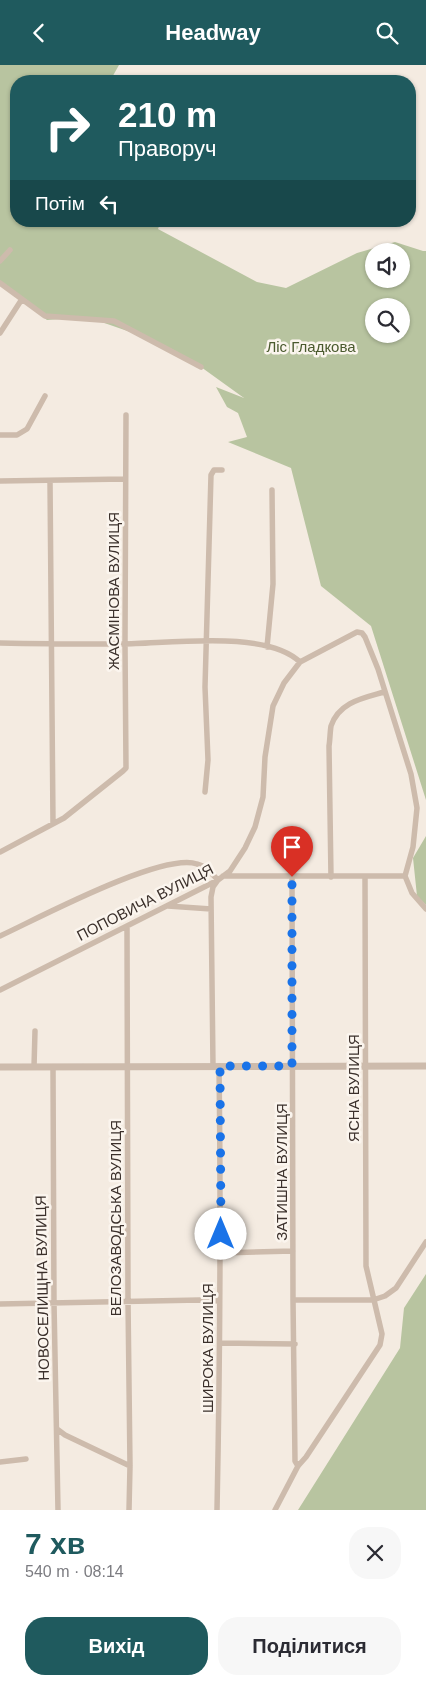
<!DOCTYPE html>
<html lang="uk">
<meta charset="utf-8">
<style>
:root{--surface:#fff;--page:#f7f7f7;--text:#2b2b33;--muted:#7c7c81;--accent:#1f5a5e}
body{margin:0;font-family:Helvetica,sans-serif;background:var(--page);color:var(--text);height:100vh;display:flex;flex-direction:column;font-size:19px;white-space:nowrap}
*{box-sizing:border-box;margin:0}
p{font-size:16px;color:var(--muted)}
.icon{flex:none;width:28px;height:28px;fill:none;stroke:currentColor;stroke-width:2;stroke-linecap:round;stroke-linejoin:round}
.map{position:relative;height:1445px;overflow:hidden}
.drawer{display:flex;flex-direction:column;background:var(--surface);flex:1}
.drawer>*{flex:none}
.banner{position:absolute;left:10px;top:10px;width:406px;height:152px;border-radius:20px;box-shadow:0 1px 4px #0004;background:#1f5a5e;color:#fff;overflow:hidden}
.tools{position:absolute;left:365px;top:178px;display:grid;gap:10px}
.tools a{display:grid;place-items:center;width:45px;height:45px;border-radius:50%;background:var(--surface);box-shadow:0 1px 4px #0004;font-size:25px}
.pin{position:absolute;display:grid;place-items:center;width:42px;height:42px;color:#fff;margin:-51px -21px;border-radius:50% 50% 50% 0;rotate:-45deg;box-shadow:0 0 5px #0007}
.pin .icon{rotate:45deg}
.me{position:absolute;width:55px;margin:-28px;rotate:0deg;stroke-linejoin:round;filter:drop-shadow(0 0 4px #0008)}
.turn{display:flex;align-items:center;gap:18px;height:105px;padding:0 25px;font-size:22px}
.turn .icon{width:65px;height:65px;stroke-width:2.5}
.turn b{display:block;font-size:35px;line-height:42px}
.then{display:flex;align-items:center;height:48px;padding:0 25px;background:#0003;gap:10px;font-size:19px}
.round{display:grid;place-items:center;flex:none;width:52px;height:52px;border-radius:20px;background:var(--page)}
.head{display:flex;align-items:center;justify-content:space-between;height:85px;padding:0 25px}
h1{font-size:30px;font-weight:800;line-height:38px;color:var(--accent)}
.cta{display:flex;gap:10px;margin-top:auto;padding:10px 25px}
.cta a{flex:1;height:58px;border-radius:20px;background:var(--accent);color:#fff;font-size:20px;font-weight:800;line-height:58px;text-align:center}
.cta a+a{background:var(--page);color:var(--text)}
header{display:flex;justify-content:space-between;align-items:center;height:65px;padding:0 25px;background:var(--accent);color:#fff;font-size:22px;font-weight:800}
.map>svg:first-child{display:block}
.green{fill:#b8c4a0;fill-rule:evenodd}
.lines{fill:none;stroke-linecap:round;stroke-linejoin:round}
.minor{stroke:#cdbbac;stroke-width:5.5}
.tertiary{stroke:#cdbbac;stroke-width:7}
.route{stroke:#1a73e8;stroke-width:9;stroke-dasharray:0 16.2}
.labels{text-anchor:middle;dominant-baseline:central;stroke-width:5;stroke-linejoin:round;paint-order:stroke}
.park-label{font-size:15px;fill:#4a5a2e;stroke:#fbf5ee}
.street-label{font-size:15px;fill:#3b302b;stroke:#fbf5ee}
</style>
<header><svg class="icon" aria-label="back" viewBox="0 0 24 24"><path d="M15 5l-7 7 7 7"/></svg>Headway<svg class="icon" aria-label="search" viewBox="0 0 24 24"><circle cx="10" cy="10" r="6"/><path d="M15 15l6 6"/></svg></header>
<div class="map">
<svg width="426" height="1445" viewBox="0 0 426 1445">
<rect width="100%" height="100%" fill="#f4ebe1"/>
<path class="green" d="M0,0H119L110,16H16V156H161L158,164L257,217L286,223L357,188L395,177L423,186H426V735L371,561L321,521L291,403L228,377L247,372L238,348L227,342L216,322L244,333L201,302L139,270L87,252L47,255L0,220ZM374,186H401V214H374ZM374,241H401V269H374Z
M426,771V840L417,831L413,793Z
M426,1209V1445H298L400,1283L404,1243Z"/>
<g class="lines">
<path class="minor" d="M0,196L10,185
M0,218L45,251L114,256L201,302
M0,268L22,234
M0,370H17L27,364L45,331
M0,416L125,414
M50,416L53,758
M0,578C41,579 81,579 122,579C167,579 266,564 300,597
M267,582L273,519L272,425
M205,727L208,695L205,622L211,410L214,405H222
M0,787L64,753L123,706L126,703L125,579L126,350
M223,811H405
M292,812L293,1235L295,1396L298,1401
M331,812L329,681C330,675 330,667 331,661C339,637 363,633 384,627
M168,841L211,844
M127,861L128,1236L130,1401L129,1445
M0,871C37,854 162,787 197,799C206,801 212,809 218,815L213,822L211,832L213,1001
M0,925L218,815L230,806L245,783L255,762L263,732L265,692L273,641L284,618L300,597L357,567L362,568L365,572L378,604L411,709L417,743L413,782L405,811L412,828L426,844
M34,1002L35,966
M53,1002L54,1238L58,1445
M221,1188L293,1186
M293,1235H373L385,1231L396,1223L426,1177
M0,1239L200,1235L219,1236
M220,1278L295,1279
M57,1364L65,1370L130,1401
M0,1397L26,1394
M217,1445C220,1297 221,1149 219,1001
M275,1445L298,1401L306,1392L380,1280L382,1269L366,1201L365,811"/>
<path class="tertiary" d="M0,1002L426,1001"/>
</g>
<g class="lines">
<path class="route" d="M221,1169L220,1001H292V812"/>
</g>
<g class="labels">
<g class="park-label">
<text x="311" y="281">Ліс Гладкова</text>
</g>
<g class="street-label">
<text transform="translate(113 526) rotate(-90)">ЖАСМІНОВА ВУЛИЦЯ</text>
<text transform="translate(145 837) rotate(-27)">ПОПОВИЧА ВУЛИЦЯ</text>
<text transform="translate(353 1023) rotate(-90)">ЯСНА ВУЛИЦЯ</text>
<text transform="translate(281 1107) rotate(-90)">ЗАТИШНА ВУЛИЦЯ</text>
<text transform="translate(115 1153) rotate(-90)">ВЕЛОЗАВОДСЬКА ВУЛИЦЯ</text>
<text transform="translate(42 1223) rotate(-91)">НОВОСЕЛИЩНА ВУЛИЦЯ</text>
<text transform="translate(207 1283) rotate(-90)">ШИРОКА ВУЛИЦЯ</text>
</g>
</g>
</svg>
<div class="tools">
<a><svg class="icon" aria-label="sound" viewBox="0 0 24 24"><path d="M4 9h4l5-4v14l-5-4H4zM17 9q2 3 0 6"/></svg></a>
<a><svg class="icon" aria-label="search" viewBox="0 0 24 24"><circle cx="10" cy="10" r="6"/><path d="M15 15l6 6"/></svg></a>
</div>
<div class="pin" style="left:292px;top:812px;background:#d93025"><svg class="icon" aria-label="arrive" viewBox="0 0 24 24"><path d="M6 21V4h12l-3 4 3 4H6"/></svg></div>
<svg class="me" style="left:221px;top:1169px" viewBox="-20 -20 40 40"><circle r="19" fill="#fff"/><path d="M0-13L10 11 0 6-10 11z" fill="#1a73e8"/></svg>
<div class="banner">
<div class="turn"><svg class="icon" aria-label="right" viewBox="0 0 24 24"><path d="M7 20v-9h11M14 6l5 5-5 5"/></svg><div><b>210 m</b>Праворуч</div></div>
<div class="then">Потім<svg class="icon" aria-label="left" viewBox="0 0 24 24"><path d="M17 20v-9H6M10 6l-5 5 5 5"/></svg></div>
</div>
</div>
<section class="drawer">
<div class="head"><div><h1>7 хв</h1><p>540 m · 08:14</p></div><a class="round"><svg class="icon" aria-label="close" viewBox="0 0 24 24"><path d="M6 6l12 12M18 6L6 18"/></svg></a></div>
<div class="cta"><a>Вихід</a><a>Поділитися</a></div>
</section>
